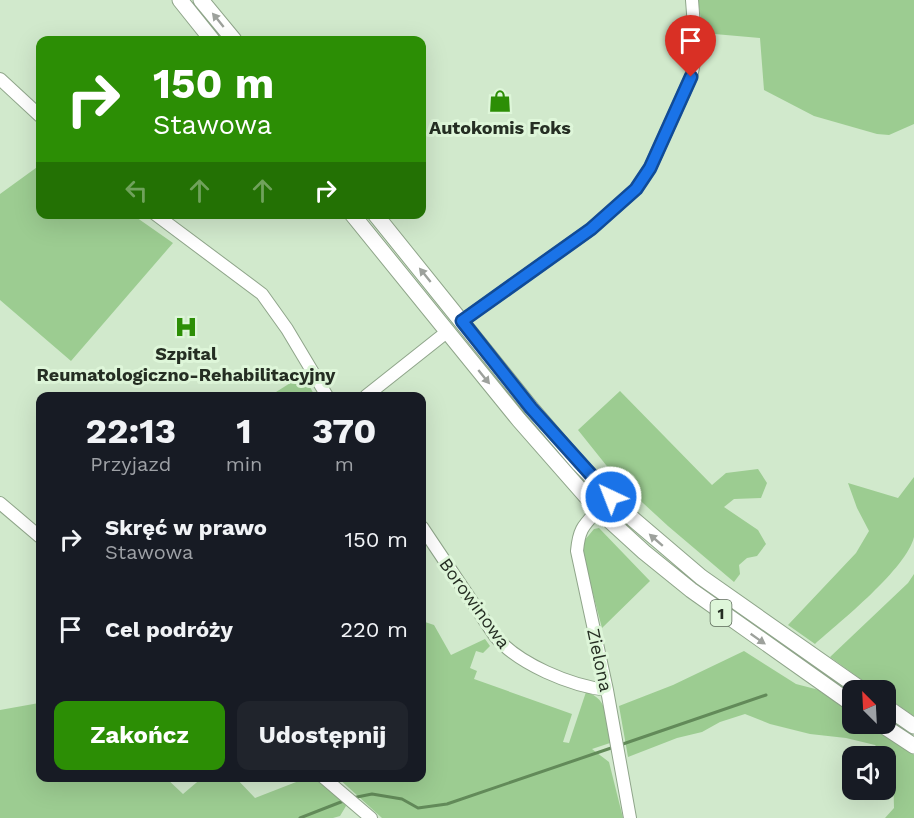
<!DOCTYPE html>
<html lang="pl">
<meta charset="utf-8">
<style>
:root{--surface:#171b24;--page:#20242c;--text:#f1f3f6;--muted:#9ea1a6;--accent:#2c8e05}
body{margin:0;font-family:"Work Sans",sans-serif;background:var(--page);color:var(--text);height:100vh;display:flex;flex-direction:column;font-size:22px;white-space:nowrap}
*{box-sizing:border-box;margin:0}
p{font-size:20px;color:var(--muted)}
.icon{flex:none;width:33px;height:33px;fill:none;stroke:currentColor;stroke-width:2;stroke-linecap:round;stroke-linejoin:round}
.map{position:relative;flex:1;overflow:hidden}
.sheet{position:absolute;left:36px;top:392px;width:390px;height:390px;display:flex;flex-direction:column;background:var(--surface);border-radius:12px;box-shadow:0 6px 24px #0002}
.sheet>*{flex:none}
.hud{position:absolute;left:36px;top:36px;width:390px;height:183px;border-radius:12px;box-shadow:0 6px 24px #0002;background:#2c8e05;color:#fff;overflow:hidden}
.needle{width:39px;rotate:336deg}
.controls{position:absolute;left:842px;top:680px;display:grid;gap:12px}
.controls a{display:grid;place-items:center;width:54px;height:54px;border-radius:12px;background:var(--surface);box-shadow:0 6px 24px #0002;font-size:30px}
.pin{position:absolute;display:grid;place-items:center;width:51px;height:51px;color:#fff;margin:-62px -26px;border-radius:50% 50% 50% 0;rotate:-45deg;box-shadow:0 0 6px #0007}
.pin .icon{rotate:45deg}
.me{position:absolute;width:66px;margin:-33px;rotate:317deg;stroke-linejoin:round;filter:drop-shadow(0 0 4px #0008)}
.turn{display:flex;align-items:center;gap:21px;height:126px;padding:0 18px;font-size:27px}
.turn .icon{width:78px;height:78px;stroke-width:2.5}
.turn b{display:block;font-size:42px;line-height:51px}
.lanes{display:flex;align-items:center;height:57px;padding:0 18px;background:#0003;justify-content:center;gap:30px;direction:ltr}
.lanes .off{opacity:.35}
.eta{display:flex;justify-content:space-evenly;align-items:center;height:102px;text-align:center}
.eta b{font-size:36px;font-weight:700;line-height:42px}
.button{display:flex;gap:12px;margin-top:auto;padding:12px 18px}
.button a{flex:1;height:69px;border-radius:12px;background:var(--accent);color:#fff;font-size:24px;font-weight:700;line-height:69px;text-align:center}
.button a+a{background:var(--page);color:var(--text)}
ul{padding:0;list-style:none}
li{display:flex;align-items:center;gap:18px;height:90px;padding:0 18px}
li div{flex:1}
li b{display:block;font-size:22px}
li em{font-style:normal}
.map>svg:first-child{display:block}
.green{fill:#9ccc91}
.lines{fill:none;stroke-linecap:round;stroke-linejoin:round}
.stream{stroke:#628a59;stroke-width:3}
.minor-casing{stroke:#8fa58a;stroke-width:14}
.major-casing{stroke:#8fa58a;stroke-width:17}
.minor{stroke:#fff;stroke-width:12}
.major{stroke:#fff;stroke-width:15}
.oneway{fill:#9da19c}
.route-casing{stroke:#114b97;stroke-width:15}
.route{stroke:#1a73e8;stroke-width:10}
.labels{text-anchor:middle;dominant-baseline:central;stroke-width:6;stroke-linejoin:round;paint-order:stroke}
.shield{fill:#def6d9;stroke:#5c6a5a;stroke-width:1.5}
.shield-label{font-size:16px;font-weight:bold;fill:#252e23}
.poi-label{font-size:18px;font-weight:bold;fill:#252e23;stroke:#def6d9}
.street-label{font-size:18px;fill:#252e23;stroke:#def6d9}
</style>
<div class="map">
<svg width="914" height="818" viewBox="0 0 914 818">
<rect width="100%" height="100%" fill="#d1e9cc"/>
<path class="green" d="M698,0H914V124L889,135L877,134L814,116L764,90L760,38L703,33Z
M40,165V214L133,215L173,243L71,361L0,300V194Z
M303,375L315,396H279L276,392Z
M620,391L712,485L726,473L758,469L767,483L761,498L734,499L724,507L758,530L766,544L757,556L747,558L739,565L740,574L734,582L668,526L618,480L578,430Z
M914,477C914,492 914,524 914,537C907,568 840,622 815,644L788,625L856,553L869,531L857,508L848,483L898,498Z
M599,528L650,581L602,628L583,556L584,541L594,529Z
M914,574V716L885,696V690H876L830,657L908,583Z
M422,621L434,625L451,655L485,639L490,646L483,653L476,651L470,668L477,671L474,679L572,714L563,742L569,743L586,692C610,699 606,721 610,743L592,749L609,762L623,818H382L337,777H422Z
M744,651L796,684L823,691L852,710V723H870L914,755V818H885L894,808L893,770L885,756L875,745L846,738L810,734L770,724L745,714L720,722L702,732L677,738L628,757L619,706L673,685Z
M39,703L40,708V777H165L183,794L203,777H235L255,798L309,777H320L335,791L346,806L340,816L333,818H0V710Z"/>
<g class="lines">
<path class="stream" d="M620,745L766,695
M352,798L372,794L402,799L418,808L447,804L614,747
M300,818L346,800"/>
<g class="minor-casing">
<path id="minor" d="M0,79L40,116
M155,214L262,294L287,329L327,396
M462,321L591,229L636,189L650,168L691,77L696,53L692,0
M366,396L448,331
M0,503L40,537
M598,510C583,526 579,529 577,551L607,690L630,818
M422,527L495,636C518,664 571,686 607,690
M323,777L371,818"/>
</g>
<g class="major-casing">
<path id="major" d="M180,0L212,40
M201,0L234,40
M352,214L519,420L598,510L644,552L691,590L852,704
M375,214L531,408L579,464L633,519L701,577L862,690
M885,706L914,726
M879,723L914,746"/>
</g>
<use href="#minor" class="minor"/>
<use href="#major" class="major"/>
</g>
<defs><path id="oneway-solid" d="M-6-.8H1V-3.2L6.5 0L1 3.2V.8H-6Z" transform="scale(1.5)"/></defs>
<g class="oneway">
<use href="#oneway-solid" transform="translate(218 20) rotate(-129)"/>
<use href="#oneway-solid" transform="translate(425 275) rotate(-129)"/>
<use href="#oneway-solid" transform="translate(484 377) rotate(51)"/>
<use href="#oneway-solid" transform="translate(656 540) rotate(-139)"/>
<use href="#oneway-solid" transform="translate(758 639) rotate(35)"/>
</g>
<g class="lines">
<g class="route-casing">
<path id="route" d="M611,497L531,408L462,321L591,229L636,189L650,168L691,77"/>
</g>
<use href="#route" class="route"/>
</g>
<defs>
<g id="shop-bare" transform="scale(1.8)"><path d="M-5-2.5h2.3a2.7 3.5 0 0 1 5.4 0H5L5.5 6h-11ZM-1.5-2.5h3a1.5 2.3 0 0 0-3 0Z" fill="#2c8e05" stroke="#def6d9" stroke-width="2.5" paint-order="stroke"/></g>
<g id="hospital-bare" transform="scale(1.8)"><path d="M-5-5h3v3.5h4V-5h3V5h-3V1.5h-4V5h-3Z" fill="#2c8e05" stroke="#def6d9" stroke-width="2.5" paint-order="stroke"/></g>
</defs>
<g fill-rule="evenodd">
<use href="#shop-bare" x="500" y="101"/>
<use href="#hospital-bare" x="186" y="327"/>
</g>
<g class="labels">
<rect class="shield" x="710.5" y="600" width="21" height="26" rx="4.5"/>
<g class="shield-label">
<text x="721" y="613">1</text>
</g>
<g class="poi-label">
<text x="500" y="127">Autokomis Foks</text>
<text x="186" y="353">Szpital<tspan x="186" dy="21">Reumatologiczno-Rehabilitacyjny</tspan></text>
</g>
<g class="street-label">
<text transform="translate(475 603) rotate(54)">Borowinowa</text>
<text transform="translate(600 660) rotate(78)">Zielona</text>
</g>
</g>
</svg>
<div class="controls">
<a><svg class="needle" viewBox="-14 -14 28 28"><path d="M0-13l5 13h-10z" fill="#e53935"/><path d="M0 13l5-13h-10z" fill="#9ea1a6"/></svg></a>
<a><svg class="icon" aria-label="sound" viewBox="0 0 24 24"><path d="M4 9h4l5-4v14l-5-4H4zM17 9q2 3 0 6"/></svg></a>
</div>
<div class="pin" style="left:691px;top:77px;background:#d93025"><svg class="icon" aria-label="arrive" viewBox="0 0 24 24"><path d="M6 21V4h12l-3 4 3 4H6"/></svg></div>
<svg class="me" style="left:611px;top:497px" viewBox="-20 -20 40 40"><circle r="17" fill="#1a73e8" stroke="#fff" stroke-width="3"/><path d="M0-11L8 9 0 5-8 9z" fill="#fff"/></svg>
<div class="hud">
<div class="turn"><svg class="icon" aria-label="right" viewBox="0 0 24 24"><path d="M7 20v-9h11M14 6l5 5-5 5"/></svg><div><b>150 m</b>Stawowa</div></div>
<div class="lanes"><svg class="icon off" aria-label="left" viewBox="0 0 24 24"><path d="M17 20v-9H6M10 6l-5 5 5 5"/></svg><svg class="icon off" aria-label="ahead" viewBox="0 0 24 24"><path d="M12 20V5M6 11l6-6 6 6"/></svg><svg class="icon off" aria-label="ahead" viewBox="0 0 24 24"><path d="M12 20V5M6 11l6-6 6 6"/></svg><svg class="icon" aria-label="right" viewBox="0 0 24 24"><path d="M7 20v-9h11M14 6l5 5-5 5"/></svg></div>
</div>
<section class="sheet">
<div class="eta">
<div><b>22:13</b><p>Przyjazd</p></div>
<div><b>1</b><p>min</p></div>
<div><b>370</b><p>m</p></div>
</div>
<ul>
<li><svg class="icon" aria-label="right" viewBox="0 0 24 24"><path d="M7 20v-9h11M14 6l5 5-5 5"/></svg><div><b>Skręć w prawo</b><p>Stawowa</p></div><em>150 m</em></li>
<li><svg class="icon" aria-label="arrive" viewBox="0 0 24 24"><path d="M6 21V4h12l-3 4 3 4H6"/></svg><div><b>Cel podróży</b></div><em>220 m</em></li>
</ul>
<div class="button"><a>Zakończ</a><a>Udostępnij</a></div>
</section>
</div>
